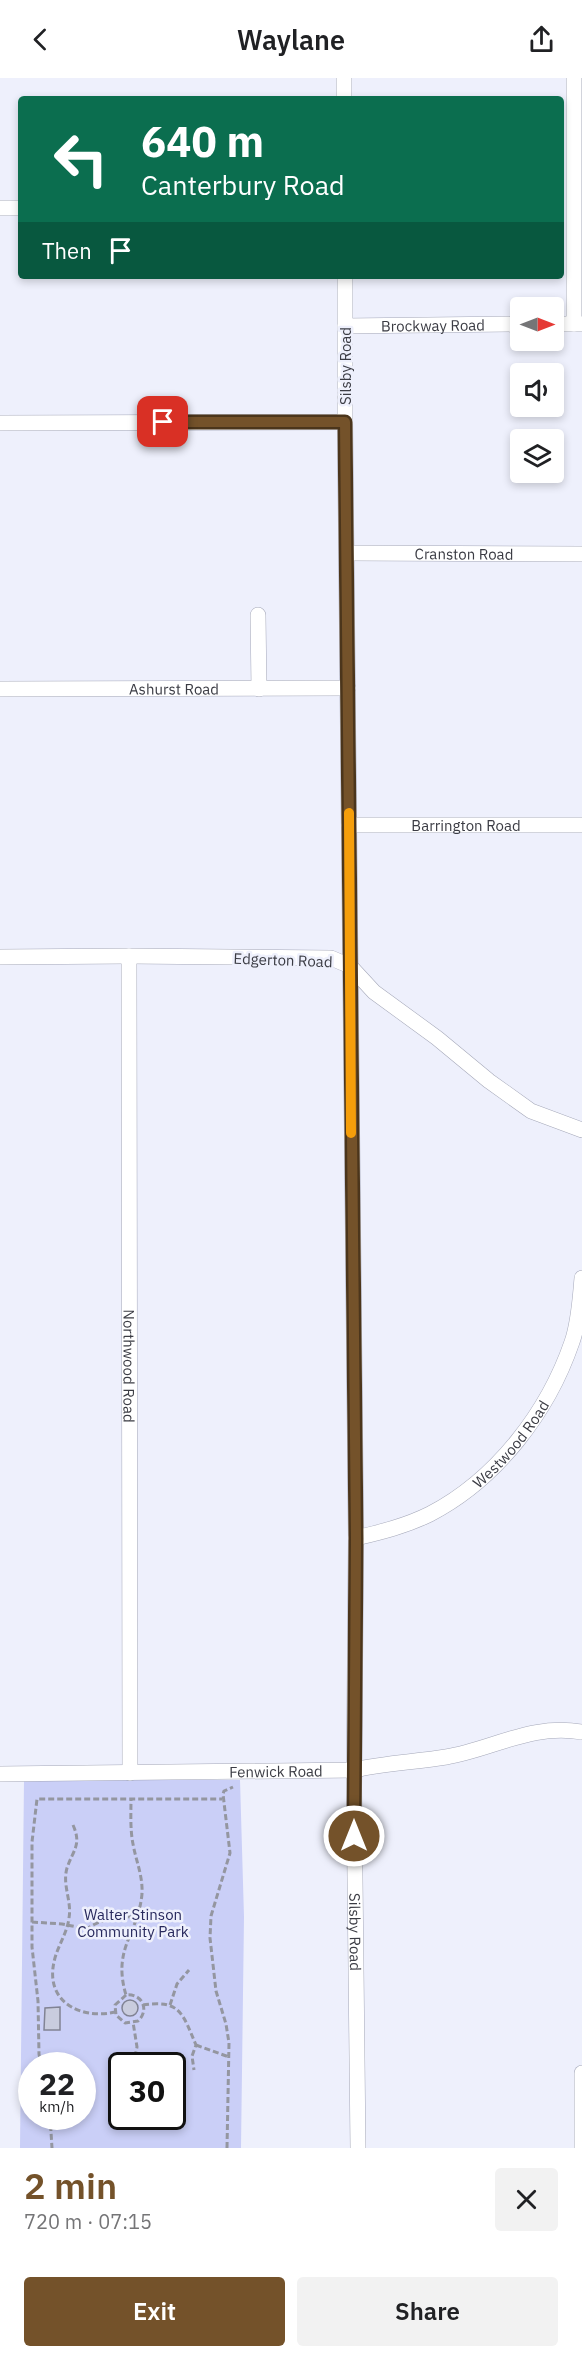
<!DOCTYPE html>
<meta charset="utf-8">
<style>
:root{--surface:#fff;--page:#f2f2f2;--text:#202124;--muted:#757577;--accent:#74522a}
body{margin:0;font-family:"IBM Plex Sans",sans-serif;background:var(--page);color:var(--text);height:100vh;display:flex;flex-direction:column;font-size:22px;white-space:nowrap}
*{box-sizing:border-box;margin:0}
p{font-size:20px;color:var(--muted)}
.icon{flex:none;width:33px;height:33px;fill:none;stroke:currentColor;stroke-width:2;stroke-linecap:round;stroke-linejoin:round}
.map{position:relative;height:2070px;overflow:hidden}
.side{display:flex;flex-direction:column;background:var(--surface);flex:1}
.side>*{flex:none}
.guide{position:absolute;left:18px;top:18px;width:546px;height:183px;border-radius:6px;box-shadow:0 3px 9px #0003;background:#0b6e4f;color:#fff;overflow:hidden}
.needle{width:39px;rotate:90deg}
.controls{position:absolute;left:510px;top:219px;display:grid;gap:12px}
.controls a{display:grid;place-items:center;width:54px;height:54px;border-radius:6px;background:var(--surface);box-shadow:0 3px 9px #0003;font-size:30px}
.speed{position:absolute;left:18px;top:1974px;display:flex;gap:12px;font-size:30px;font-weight:700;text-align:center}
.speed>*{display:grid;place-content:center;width:78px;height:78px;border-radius:50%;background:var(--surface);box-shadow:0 3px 9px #0003;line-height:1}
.speed small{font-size:15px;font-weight:400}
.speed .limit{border:3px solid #111;border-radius:9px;background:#fff;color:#111}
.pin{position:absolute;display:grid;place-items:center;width:51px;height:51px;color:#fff;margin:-26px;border-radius:12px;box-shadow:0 3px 9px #0006}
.me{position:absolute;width:66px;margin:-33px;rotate:0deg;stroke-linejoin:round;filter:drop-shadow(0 0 4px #0008)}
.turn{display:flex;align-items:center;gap:21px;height:126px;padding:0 24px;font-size:27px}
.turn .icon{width:78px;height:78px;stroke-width:2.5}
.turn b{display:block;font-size:42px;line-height:51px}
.then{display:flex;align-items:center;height:57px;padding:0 24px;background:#0003;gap:12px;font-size:22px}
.round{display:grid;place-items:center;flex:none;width:63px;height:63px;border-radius:6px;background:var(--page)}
.head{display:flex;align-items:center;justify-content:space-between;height:102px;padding:0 24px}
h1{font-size:36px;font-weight:600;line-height:45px;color:var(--accent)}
.button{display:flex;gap:12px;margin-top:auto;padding:12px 24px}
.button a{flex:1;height:69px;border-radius:6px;background:var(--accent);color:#fff;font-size:24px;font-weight:600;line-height:69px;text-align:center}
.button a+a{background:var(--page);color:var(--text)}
header{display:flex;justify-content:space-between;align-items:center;height:78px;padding:0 24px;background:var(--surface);font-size:27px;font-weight:600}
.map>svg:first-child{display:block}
.green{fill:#cacff7;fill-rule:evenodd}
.building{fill:#c9ccde;stroke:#818394;stroke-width:1.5}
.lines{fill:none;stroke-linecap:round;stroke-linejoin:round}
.minor-casing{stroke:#a5a8b9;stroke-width:16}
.path{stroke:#9496a0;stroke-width:3;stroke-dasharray:6 3;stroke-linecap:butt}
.minor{stroke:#fff;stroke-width:15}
.route-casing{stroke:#4b351b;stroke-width:15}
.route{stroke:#74522a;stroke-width:10}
.slow{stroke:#f59e0b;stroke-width:10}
.labels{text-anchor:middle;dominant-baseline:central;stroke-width:5;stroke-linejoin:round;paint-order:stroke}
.street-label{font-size:15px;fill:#3b3c44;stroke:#eef0fc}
.park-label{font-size:15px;fill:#28295d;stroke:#eef0fc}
</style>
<header><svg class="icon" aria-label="back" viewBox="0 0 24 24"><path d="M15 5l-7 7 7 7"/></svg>Waylane<svg class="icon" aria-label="share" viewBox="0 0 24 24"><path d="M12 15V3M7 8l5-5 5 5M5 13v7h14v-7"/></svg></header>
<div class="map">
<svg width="582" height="2070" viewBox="0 0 582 2070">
<rect width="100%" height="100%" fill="#eef0fc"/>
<path class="green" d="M24,1702H240L244,1839L241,2070H20ZM32,1988H82V2038H32ZM122,1988H172V2038H122Z"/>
<path class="building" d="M122 1930a8 8 0 1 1 16 0a8 8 0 1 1-16 0Z
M60,1929V1952H44L45,1930Z"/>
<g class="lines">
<g class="minor-casing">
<g id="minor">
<path d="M344,0V21"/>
<path d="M574,0V246"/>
<path d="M0,130H21"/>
<path id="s1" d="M345,198V344L356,1460L354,1710L358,2070"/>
<path d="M554,246H582"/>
<path id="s2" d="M345,248L520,246"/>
<path d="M0,345L345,344"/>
<path id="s3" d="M347,475L582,476"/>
<path d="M258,537L259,611"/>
<path id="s4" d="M0,611L348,610"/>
<path id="s5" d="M349,747H582"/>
<path id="s6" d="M129,878L130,1695"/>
<path d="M0,879L129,878L331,880L350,888L374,914L437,960L489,1003L531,1033L582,1052"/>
<path id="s7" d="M356,1460C381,1454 406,1448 430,1436C497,1401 548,1334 572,1264C579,1244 580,1221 582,1200"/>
<path id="s8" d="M0,1696L354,1692C384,1685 415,1684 446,1679C493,1671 532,1645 582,1654"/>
<path d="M582,2070V1995"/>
</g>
</g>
<path class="path" d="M73,1747C82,1767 73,1772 67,1790C62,1807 72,1823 69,1840C67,1856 57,1869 54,1884C45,1924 81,1942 115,1934
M32,1844L62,1846L87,1851C98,1842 123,1836 136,1840
M126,1917L115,1927L116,1937L125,1945L138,1943C150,1932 142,1915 126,1917C112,1870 138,1857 142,1816C143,1798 136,1783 133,1766C130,1751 131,1735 131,1720
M143,1927C181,1921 183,1937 196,1967L192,1978L194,1992
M170,1927L177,1906L189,1892
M196,1967L229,1979
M41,1988L39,1976L38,1923L32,1869V1764L37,1721H222
M133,1988L137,1969L133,1944
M50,2038L52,2070
M227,2070L229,1965L226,1946L216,1913L210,1860L211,1838L230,1775L223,1716L224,1713L233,1709"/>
<use href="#minor" class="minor"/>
</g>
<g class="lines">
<g class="route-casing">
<path id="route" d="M163,344H345L356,1460L354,1758"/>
</g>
<use href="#route" class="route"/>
<path class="slow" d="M349,735L351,1055"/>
</g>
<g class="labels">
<g class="street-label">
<text stroke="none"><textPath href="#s2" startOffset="88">Brockway Road</textPath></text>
<text transform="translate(345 288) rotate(-90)">Silsby Road</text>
<text stroke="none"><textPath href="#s3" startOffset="117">Cranston Road</textPath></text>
<text stroke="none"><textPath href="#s4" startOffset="174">Ashurst Road</textPath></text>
<text stroke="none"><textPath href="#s5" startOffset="117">Barrington Road</textPath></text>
<text transform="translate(283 882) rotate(2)">Edgerton Road</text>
<text stroke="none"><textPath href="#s6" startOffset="410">Northwood Road</textPath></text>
<text stroke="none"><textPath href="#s7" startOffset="186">Westwood Road</textPath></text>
<text stroke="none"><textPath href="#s8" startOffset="276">Fenwick Road</textPath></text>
<text stroke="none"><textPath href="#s1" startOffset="1656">Silsby Road</textPath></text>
</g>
<g class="park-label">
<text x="133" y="1836">Walter Stinson<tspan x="133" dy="17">Community Park</tspan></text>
</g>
</g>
</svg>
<div class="controls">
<a><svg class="needle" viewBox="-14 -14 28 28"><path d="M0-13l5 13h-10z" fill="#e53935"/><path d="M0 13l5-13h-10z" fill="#757577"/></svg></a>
<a><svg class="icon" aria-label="sound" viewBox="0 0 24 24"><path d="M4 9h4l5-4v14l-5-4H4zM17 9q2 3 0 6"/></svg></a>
<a><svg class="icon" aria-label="layers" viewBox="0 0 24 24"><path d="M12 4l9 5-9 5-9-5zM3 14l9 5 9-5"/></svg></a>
</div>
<div class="speed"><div>22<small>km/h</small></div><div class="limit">30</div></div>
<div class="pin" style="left:163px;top:344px;background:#d93025"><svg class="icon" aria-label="arrive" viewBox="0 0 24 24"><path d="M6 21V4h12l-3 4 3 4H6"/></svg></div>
<svg class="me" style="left:354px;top:1758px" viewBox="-20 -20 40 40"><circle r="17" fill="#74522a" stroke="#fff" stroke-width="3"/><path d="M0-11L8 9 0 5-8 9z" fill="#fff"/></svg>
<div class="guide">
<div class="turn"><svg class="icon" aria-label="left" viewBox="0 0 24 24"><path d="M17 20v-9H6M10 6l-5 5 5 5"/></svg><div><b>640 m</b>Canterbury Road</div></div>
<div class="then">Then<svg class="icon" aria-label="arrive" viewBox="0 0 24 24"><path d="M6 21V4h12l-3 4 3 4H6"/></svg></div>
</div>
</div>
<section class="side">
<div class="head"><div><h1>2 min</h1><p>720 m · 07:15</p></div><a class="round"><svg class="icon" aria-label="close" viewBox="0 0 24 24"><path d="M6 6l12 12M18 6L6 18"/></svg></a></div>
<div class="button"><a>Exit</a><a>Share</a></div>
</section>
